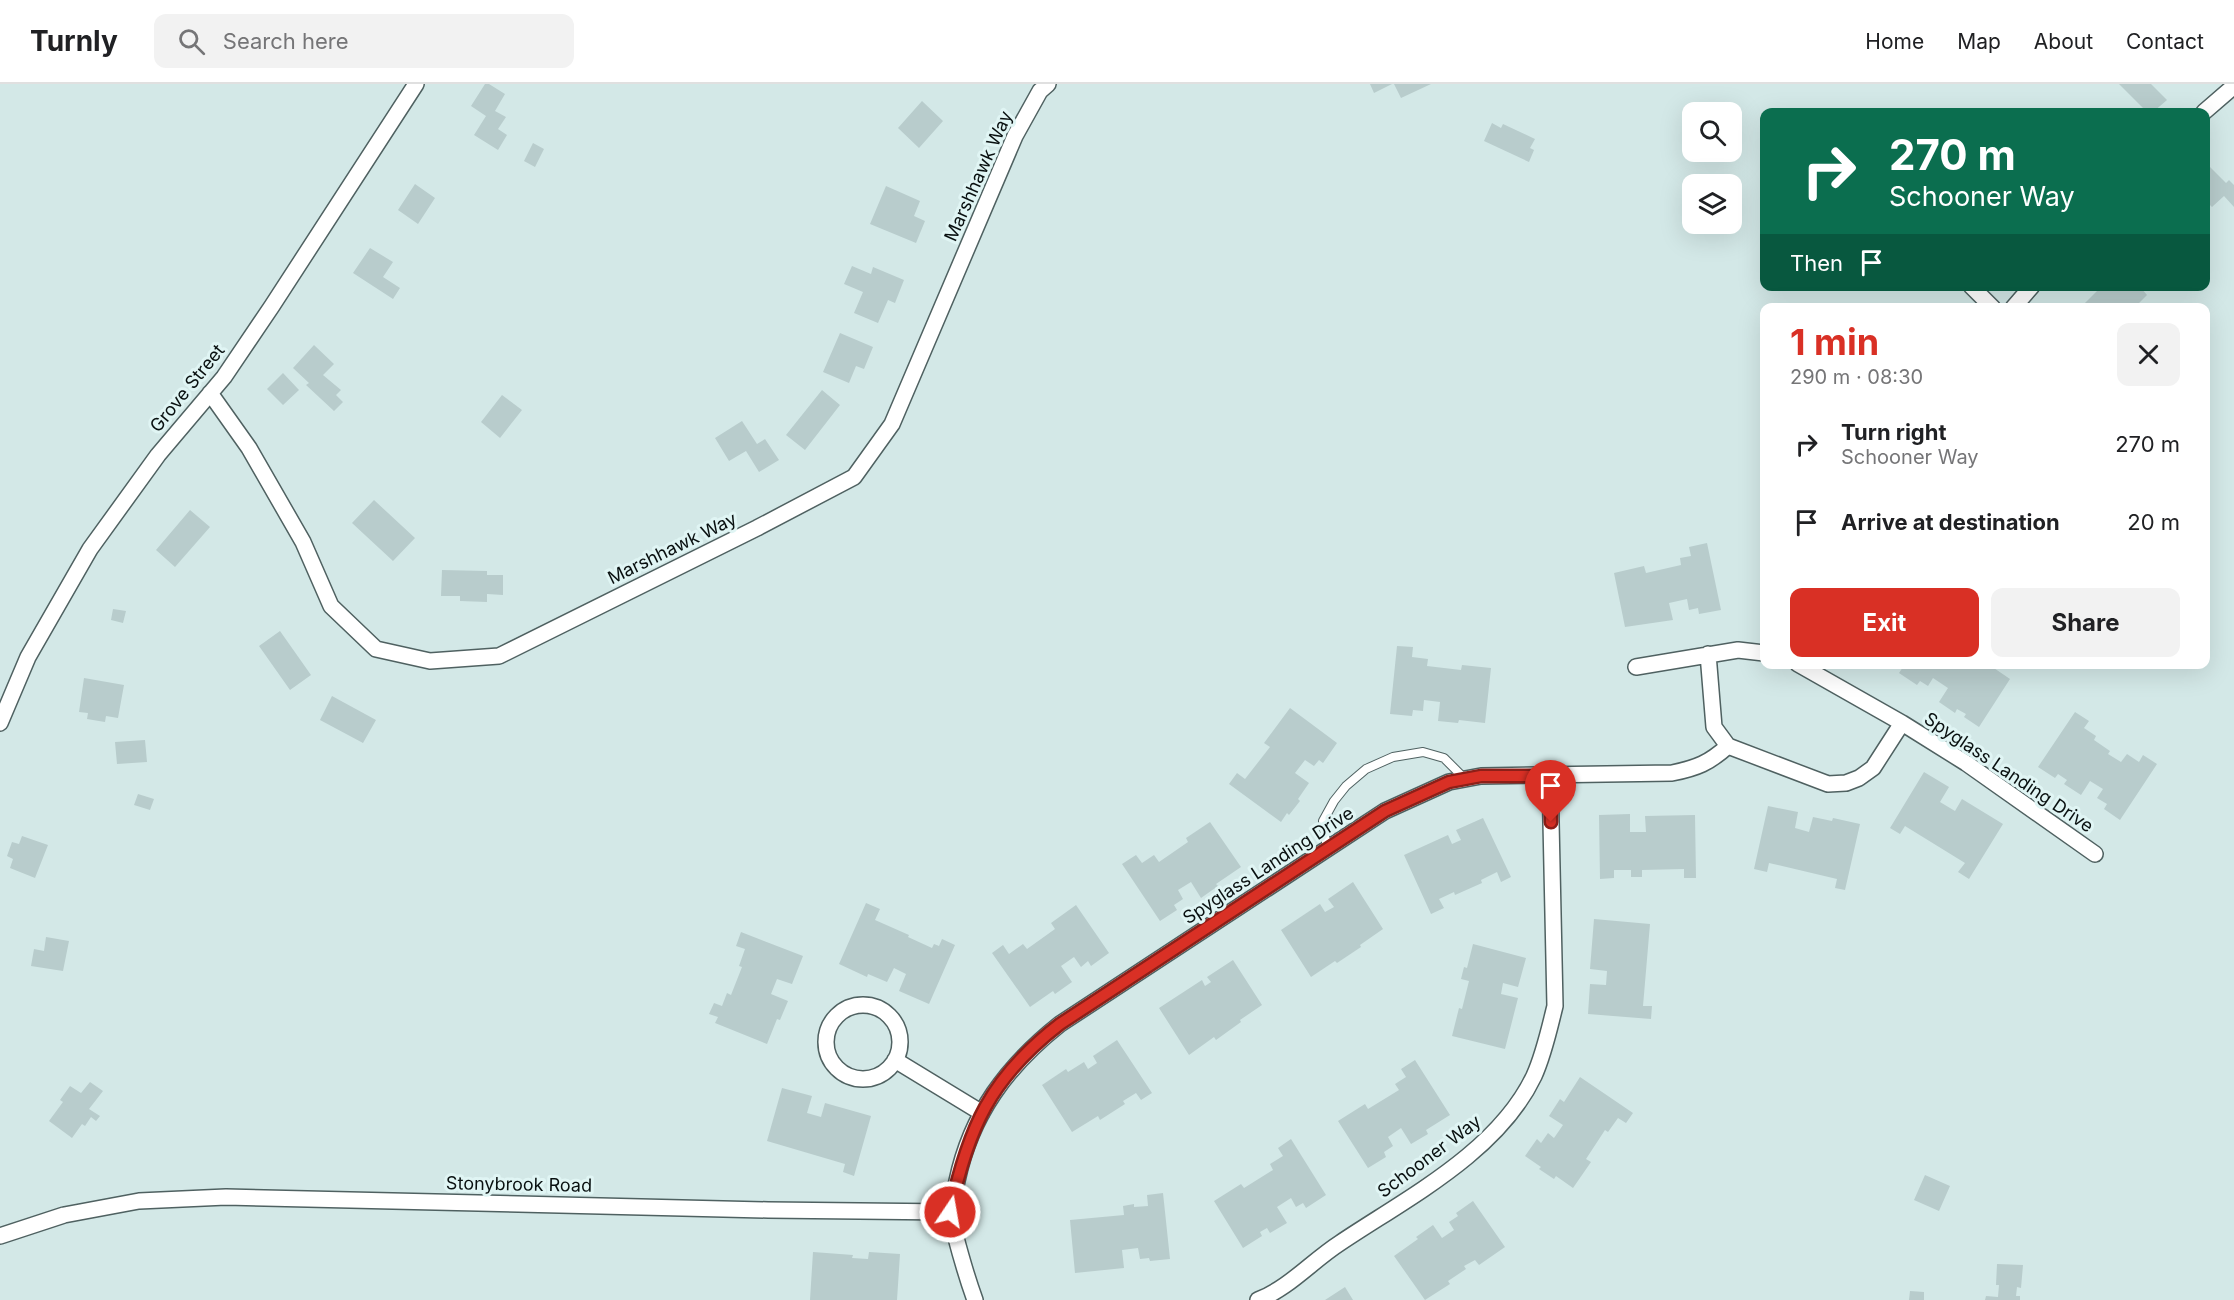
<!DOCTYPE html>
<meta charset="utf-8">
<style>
:root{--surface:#fff;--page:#f2f2f2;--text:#202124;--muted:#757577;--line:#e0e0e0;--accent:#d93025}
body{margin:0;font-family:Inter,sans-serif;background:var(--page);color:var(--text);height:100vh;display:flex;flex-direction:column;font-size:22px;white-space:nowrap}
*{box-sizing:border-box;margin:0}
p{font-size:20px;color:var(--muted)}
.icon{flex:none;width:33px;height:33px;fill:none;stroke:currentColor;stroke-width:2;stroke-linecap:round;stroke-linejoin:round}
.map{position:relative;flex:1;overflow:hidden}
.sheet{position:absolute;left:1760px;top:219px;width:450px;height:366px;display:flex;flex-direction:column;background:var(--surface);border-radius:12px;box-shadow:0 6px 24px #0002}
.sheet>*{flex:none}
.guide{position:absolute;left:1760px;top:24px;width:450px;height:183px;border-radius:12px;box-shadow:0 6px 24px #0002;background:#0b6e4f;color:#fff;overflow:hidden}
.tools{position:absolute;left:1682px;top:18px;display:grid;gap:12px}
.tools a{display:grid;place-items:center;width:60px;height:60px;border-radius:12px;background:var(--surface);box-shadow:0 6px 24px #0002;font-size:30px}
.pin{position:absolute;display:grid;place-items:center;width:51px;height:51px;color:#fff;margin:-62px -26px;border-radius:50% 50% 50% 0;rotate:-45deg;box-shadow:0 0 6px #0007}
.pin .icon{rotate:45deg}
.me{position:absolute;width:66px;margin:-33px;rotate:12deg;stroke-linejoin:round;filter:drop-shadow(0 0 4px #0008)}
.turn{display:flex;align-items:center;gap:21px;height:126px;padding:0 30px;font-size:27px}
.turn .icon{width:78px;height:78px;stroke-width:2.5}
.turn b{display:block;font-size:42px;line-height:51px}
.then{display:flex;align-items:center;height:57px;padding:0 30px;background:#0003;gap:12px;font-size:22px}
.round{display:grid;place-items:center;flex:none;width:63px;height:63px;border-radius:12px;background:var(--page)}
.summary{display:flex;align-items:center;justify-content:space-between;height:102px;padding:0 30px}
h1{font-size:36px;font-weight:700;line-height:45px;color:var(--accent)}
.cta{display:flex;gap:12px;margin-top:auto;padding:12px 30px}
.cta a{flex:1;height:69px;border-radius:12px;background:var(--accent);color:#fff;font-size:24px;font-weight:700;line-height:69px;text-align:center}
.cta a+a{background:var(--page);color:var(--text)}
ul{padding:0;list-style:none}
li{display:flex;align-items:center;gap:18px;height:78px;padding:0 30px}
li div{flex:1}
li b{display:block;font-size:22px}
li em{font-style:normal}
header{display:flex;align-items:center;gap:36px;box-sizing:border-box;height:84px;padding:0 30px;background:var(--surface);border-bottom:2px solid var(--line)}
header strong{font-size:28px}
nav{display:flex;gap:33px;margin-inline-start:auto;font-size:21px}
.search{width:420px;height:54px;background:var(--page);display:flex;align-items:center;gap:15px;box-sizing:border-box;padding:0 21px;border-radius:12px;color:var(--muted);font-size:22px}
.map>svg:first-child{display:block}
.building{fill:#b8cccc}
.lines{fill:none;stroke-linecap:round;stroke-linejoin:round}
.service-casing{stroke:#4f6161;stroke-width:10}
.minor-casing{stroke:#4f6161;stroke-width:18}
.service{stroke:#fff;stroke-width:8}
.minor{stroke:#fff;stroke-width:15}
.route-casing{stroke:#8d1f18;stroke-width:15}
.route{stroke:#d93025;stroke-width:10}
.labels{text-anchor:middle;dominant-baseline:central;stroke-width:6;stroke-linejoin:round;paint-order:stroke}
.street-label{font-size:18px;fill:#091010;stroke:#e0f5f4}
</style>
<header>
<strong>Turnly</strong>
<div class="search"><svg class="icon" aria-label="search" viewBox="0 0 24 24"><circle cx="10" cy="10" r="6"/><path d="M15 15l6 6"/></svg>Search here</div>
<nav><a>Home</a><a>Map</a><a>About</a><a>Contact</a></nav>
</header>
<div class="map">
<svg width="2234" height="1216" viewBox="0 0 2234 1216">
<rect width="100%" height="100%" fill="#d3e8e7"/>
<path class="building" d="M485,0H489L505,10L495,27L506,33L498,45L507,51L498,66L474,51L486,32L471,22Z
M1370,0H1392L1374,9Z
M1394,0H1431L1401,14Z
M2119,0H2151L2167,16L2153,28H2147Z
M922,17L943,37L919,64L898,44Z
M1492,39L1501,44L1503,40L1535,55L1530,64L1534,66L1529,78L1484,57Z
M533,59L544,65L535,83L524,77Z
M2207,80L2226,99L2229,96L2234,101V123L2224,112L2212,123L2205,116V82Z
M415,100L435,114L418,140L398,126Z
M886,102L920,117L914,132L925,137L916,159L870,140Z
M370,164L393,178L383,193L400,204L393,215L353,189Z
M852,182L871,190L873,183L904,196L895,219L888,216L878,239L854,229L863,208L844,200Z
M2102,202H2142L2141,204L2147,211L2137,221L2139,224H2127L2122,219L2118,224H2080Z
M840,249L873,263L864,285L856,282L849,299L823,288Z
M314,261L334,280L323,291L341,306L336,311L343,318L334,327L306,301L309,299L293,284Z
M283,289L299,306L283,321L267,305Z
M822,306L840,321L805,366L786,351Z
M502,311L522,326L500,354L481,338Z
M742,337L757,360L765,355L779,376L759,388L746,367L729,377L715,354Z
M374,416L415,454L393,477L352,439Z
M190,426L210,443L175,483L156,466Z
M1707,459L1721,526L1699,530L1698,524L1689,526L1687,515L1669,519L1673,536L1625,543L1614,489L1644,482L1646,489L1681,481L1680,474L1691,472L1689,463Z
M442,486L487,487V491H503V511L487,510V518L460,517V512H441Z
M113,525L126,527L123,539L111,536Z
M280,547L311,591L290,606L259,562Z
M1397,562L1413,563L1412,573L1428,575L1427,582L1461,586L1462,581L1491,584L1485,639L1459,636L1458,639L1438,637L1440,618L1424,616L1423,627L1413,626L1412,632L1390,630Z
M1905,580H1980L1983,582L1988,580L2010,595L1979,643L1964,633L1966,630L1957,625L1955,629L1939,618L1948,604L1933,594L1928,602L1920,597L1917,601L1899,589Z
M84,594L124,601L118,634L106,632L105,638L87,635L88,629L79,628Z
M332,612L376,636L363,659L320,636Z
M1290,624L1337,659L1323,679L1319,676L1314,682L1305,676L1295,689L1309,699L1298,715L1300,717L1289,731L1287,729L1281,738L1229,700L1237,689L1245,695L1270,663L1264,659Z
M2075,628L2089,637L2084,644L2096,652L2094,656L2110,667L2108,670L2121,678L2127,670L2139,678L2143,671L2157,680L2120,736L2104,725L2107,720L2097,714L2103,705L2090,697L2081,711L2064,700L2067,696L2058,690L2055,694L2038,683Z
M145,656L147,678L117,680L115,658Z
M1924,688L1949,703L1940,718L1955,727L1962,715L2003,740L1969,795L1958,788L1965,779L1905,742L1900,750L1890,744Z
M138,710L154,715L150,726L134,721Z
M1768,722L1798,728L1795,744L1809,748L1813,733L1832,737L1833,734L1860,740L1845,806L1835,804L1837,795L1769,779L1767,788L1754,785Z
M1630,730V748H1646L1645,732L1695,731L1696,794H1684V785L1642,786V793H1631V786H1614V794L1600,795L1599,731Z
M1483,734L1511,793L1501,798L1497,788L1481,796L1482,799L1455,811L1454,808L1439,815L1444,824L1431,830L1404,771L1448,751L1452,760L1461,756L1456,746Z
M1210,738L1241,783L1216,800L1218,802L1201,814L1191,798L1178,806L1183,815L1174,821L1177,826L1160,837L1122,780L1136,771L1142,779L1154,771L1159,778L1188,758L1186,754Z
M22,752L48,761L35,794L10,784L13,775L7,772L12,758L19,760Z
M1353,798L1383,845L1360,861L1361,863L1337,879L1335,877L1311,893L1281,846L1320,820L1325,828L1334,823L1328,815Z
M866,819L880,825L875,836L909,851L908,853L932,864L934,860L939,862L942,855L955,861L929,920L899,907L906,890L894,884L887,898L868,890L867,893L839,880Z
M1076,821L1109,869L1091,882L1088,877L1081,883L1074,873L1061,882L1072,898L1055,910L1053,907L1030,923L992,869L1003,861L1009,870L1023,860L1027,865L1055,845L1051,839Z
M1594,835L1650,840L1643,922H1652L1651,935L1588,930L1590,900L1606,901L1607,887L1590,885Z
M741,848L803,872L792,900L777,895L771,910L788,917L780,936L777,935L767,960L715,939L718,933L709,930L714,919L722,922L727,909L731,911L742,883L739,882L745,865L736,862Z
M46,853L69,857L63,887L31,882L34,865L44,867Z
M1473,860L1526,874L1518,903L1503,899L1501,910L1518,914L1505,965L1452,952L1459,924L1462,925L1469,897L1461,895L1464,883L1467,884Z
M1233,876L1262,921L1240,936L1241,938L1216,956L1214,953L1189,971L1159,924L1202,896L1205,902L1211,898L1207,893Z
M1117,956L1152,1009L1141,1016L1136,1009L1123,1017L1125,1020L1100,1036L1098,1032L1072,1048L1042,1001L1066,985L1068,988L1084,978L1088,985L1097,979L1093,972Z
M1415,976L1450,1031L1426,1046L1428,1050L1411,1060L1401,1044L1388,1053L1393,1062L1384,1068L1386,1073L1368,1084L1338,1037L1365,1020L1368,1025L1399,1006L1395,1000L1406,993L1401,985Z
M1580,993L1633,1029L1626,1039L1618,1034L1608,1048L1605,1046L1586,1075L1591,1078L1573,1104L1556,1092L1554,1095L1539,1085L1541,1083L1525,1072L1537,1055L1541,1059L1548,1049L1554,1054L1563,1041L1549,1032L1560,1015L1564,1018Z
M90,998L103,1007L89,1025L100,1032L96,1037L91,1033L85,1042L82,1040L72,1054L49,1037L63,1018L60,1016L70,1002L81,1009Z
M782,1004L812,1012L807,1029L821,1033L825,1019L871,1032L854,1092L843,1088L845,1080L767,1057Z
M1291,1055L1326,1111L1306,1124L1303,1119L1296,1123L1291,1114L1277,1123L1287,1139L1270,1149L1267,1144L1260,1148L1262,1152L1243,1164L1214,1117L1241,1100L1244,1104L1273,1086L1270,1080L1283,1072L1278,1064Z
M1925,1091L1950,1102L1939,1127L1914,1116Z
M1163,1109L1170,1175L1150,1177L1149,1174L1140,1175L1138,1164L1122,1166L1124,1184L1075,1189L1070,1136L1124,1131L1123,1122L1134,1120V1123L1148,1122L1147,1111Z
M1473,1117L1505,1163L1479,1181L1475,1176L1464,1182L1466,1185L1448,1197L1450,1200L1425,1216L1394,1172L1418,1155L1416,1153L1433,1141L1442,1154L1454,1146L1449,1138L1458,1132L1456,1129Z
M813,1168L853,1171L852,1174L868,1175L869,1168L900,1170L897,1216H810Z
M1997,1180L2023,1181L2021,1204L2017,1203L2016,1212H2020V1216H1985L1986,1212L1998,1213L1999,1201H1996Z
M1345,1203L1353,1216H1325Z
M1910,1207L1924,1208V1216H1909Z"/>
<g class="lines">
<g class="service-casing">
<path id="service" d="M1327,765L1323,737L1334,717L1346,702L1366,685L1393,673L1423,668L1444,674L1465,695"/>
</g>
<g class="minor-casing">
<path id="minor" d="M2204,28L2234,2
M1971,202L1993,224
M2013,224L2032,202
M210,309L249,364L303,458L331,522L376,565L430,577L499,572L757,444L854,393L892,340L1015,52L1040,7L1048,0
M1708,570L1714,643L1728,662
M1798,580L1902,639L1966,679L2095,770
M1636,583L1738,566L1764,569
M0,639L28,573L90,465L158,371L224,293L272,222L416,0
M826 958a37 37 0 1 1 74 0a37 37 0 1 1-74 0Z
M895,976L982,1029
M0,1152L64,1131L139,1117L226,1113L768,1126L950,1128
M975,1216C967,1194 961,1173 955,1150C954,1144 950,1135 950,1128C950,1118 955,1107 957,1097C971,1030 1007,982 1060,940L1385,727L1449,698L1481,692L1672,689C1697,684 1709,679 1728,662L1828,700L1846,699L1859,694L1873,684L1902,639
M1258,1216C1289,1204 1312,1177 1340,1159C1407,1114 1498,1068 1534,992C1544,970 1549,946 1555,922L1550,692"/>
</g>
<use href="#service" class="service"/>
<use href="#minor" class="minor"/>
</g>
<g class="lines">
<g class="route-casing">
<path id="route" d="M950,1128C968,1044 990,994 1060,940L1385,727L1449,698L1481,692H1550L1551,738"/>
</g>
<use href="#route" class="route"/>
</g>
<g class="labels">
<g class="street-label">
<text transform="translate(978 92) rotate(-66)">Marshhawk Way</text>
<text transform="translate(187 304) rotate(-51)">Grove Street</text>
<text transform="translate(672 464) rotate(-26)">Marshhawk Way</text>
<text transform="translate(2009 688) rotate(34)">Spyglass Landing Drive</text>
<text transform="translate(1268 781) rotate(-33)">Spyglass Landing Drive</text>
<text transform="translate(1429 1072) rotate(-37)">Schooner Way</text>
<text transform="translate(519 1100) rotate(1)">Stonybrook Road</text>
</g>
</g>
</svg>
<div class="tools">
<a><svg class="icon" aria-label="search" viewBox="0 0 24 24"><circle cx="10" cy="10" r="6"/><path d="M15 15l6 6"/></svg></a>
<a><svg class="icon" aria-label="layers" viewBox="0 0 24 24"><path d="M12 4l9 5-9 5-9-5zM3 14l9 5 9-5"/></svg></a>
</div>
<div class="pin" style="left:1551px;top:738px;background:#d93025"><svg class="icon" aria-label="arrive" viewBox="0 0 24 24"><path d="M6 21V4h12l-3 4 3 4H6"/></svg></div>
<svg class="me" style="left:950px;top:1128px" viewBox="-20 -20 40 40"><circle r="17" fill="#d93025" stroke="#fff" stroke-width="3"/><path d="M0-11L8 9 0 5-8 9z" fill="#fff"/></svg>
<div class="guide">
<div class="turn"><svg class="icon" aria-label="right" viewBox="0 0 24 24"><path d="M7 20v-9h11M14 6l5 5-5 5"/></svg><div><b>270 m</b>Schooner Way</div></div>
<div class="then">Then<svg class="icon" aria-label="arrive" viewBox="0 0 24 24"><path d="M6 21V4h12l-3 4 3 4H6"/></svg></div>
</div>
<section class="sheet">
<div class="summary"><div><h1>1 min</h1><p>290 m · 08:30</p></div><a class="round"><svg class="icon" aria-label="close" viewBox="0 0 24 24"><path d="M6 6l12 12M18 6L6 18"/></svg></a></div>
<ul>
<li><svg class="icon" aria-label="right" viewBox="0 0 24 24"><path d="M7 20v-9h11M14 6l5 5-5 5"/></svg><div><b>Turn right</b><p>Schooner Way</p></div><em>270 m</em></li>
<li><svg class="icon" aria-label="arrive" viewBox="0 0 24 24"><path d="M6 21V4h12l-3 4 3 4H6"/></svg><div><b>Arrive at destination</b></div><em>20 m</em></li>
</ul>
<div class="cta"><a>Exit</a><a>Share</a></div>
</section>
</div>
